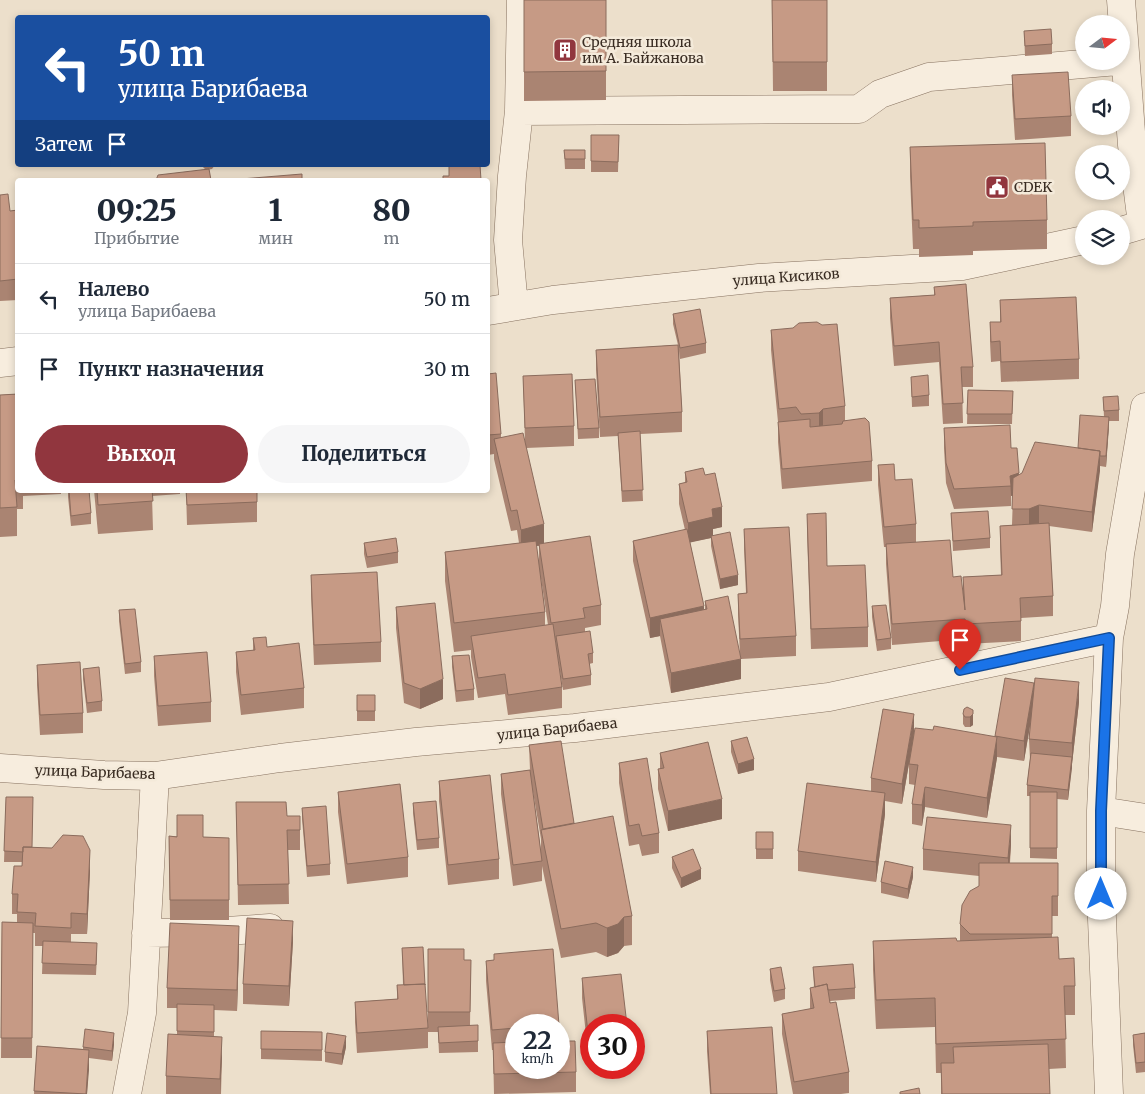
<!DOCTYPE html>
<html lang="ru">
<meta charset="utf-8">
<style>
:root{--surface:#fff;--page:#f6f6f7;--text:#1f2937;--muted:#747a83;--line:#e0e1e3;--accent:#91363e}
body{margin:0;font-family:Merriweather,serif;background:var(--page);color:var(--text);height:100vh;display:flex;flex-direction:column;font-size:19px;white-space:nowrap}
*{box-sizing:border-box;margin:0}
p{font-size:16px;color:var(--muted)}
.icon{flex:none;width:28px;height:28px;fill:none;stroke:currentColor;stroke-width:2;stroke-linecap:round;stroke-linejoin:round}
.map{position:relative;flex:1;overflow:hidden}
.details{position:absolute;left:15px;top:178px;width:475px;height:315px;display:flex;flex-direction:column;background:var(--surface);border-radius:5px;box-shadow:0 2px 8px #0003}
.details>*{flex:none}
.banner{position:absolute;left:15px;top:15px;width:475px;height:152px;border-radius:5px;box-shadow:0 2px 8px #0003;background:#1a4fa0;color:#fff;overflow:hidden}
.needle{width:32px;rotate:74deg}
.fabs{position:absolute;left:1075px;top:15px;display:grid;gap:10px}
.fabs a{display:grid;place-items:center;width:55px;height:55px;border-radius:50%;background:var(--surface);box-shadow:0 2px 8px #0003;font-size:25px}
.speed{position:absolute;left:505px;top:1014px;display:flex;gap:10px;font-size:25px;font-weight:700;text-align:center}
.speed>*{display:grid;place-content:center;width:65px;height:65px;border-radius:50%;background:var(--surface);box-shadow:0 2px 8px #0003;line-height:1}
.speed small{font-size:12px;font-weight:400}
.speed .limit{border:8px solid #d22;background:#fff;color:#111}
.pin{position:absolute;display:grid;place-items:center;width:42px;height:42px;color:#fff;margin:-51px -21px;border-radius:50% 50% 50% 0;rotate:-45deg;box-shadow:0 0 5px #0007}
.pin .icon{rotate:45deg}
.me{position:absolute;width:55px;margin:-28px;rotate:0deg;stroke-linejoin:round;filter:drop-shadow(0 0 4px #0008)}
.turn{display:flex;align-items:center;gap:18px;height:105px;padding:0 20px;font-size:22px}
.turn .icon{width:65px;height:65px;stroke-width:2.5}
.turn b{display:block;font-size:35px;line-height:42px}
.then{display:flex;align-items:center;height:48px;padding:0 20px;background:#0003;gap:10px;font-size:19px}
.eta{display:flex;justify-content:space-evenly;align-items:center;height:85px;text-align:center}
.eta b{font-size:30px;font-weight:800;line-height:35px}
.primary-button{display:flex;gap:10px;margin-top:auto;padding:10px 20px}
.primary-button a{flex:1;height:58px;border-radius:30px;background:var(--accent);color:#fff;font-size:20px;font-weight:800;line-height:58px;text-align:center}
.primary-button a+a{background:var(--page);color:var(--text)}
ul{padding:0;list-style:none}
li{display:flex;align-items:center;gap:15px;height:70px;padding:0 20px;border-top:1px solid var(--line)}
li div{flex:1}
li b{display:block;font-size:19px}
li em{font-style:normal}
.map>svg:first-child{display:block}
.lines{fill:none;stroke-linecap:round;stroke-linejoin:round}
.minor-casing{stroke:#877260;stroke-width:29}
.minor{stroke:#f7edde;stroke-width:28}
.wall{fill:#aa8472;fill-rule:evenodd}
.shaded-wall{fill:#8b6c5d}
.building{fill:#c69a85;stroke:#8b6c5d}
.route-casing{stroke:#114b97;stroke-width:12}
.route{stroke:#1a73e8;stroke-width:9}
.labels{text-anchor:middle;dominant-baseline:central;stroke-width:5;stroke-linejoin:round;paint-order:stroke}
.poi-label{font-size:14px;fill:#392c22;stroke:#f4eada;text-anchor:start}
.street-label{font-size:14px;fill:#392c22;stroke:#f4eada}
</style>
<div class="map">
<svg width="1145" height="1094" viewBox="0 0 1145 1094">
<rect width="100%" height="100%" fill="#ecdfcb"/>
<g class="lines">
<g class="minor-casing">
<path id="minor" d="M1121,0L1132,145L1141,216L1145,222
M519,111L859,109L880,94L929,77L1118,61
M1121,231L1145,224
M514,306L508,240L512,176L519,111L521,0
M488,311L553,300L759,278L962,266L1084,240
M0,363L18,361
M0,768L104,775L155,776L280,758L416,742L575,728L829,697L1109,638
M1101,811L1145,818
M146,933L212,932L270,928
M127,1094L142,1013L155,776
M1109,1094L1101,894V811L1109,638L1115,606L1120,554L1145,407"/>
</g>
<use href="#minor" class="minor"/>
</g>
<path class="wall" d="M524,0H606V100L524,101Z
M772,0H827V91H773Z
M1024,31L1052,44V54L1025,56Z
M1012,75L1071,116V136L1015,140L1012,95Z
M591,135H619L618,172H591Z
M910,147L1047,220V249L973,251V255L919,257V249H913L910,176Z
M564,150H585V169H565Z
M201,165H215L212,169L206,170Z
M0,195L10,211L18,210V300L0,301Z
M934,287L973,367V387H962L963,423L943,424L939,362L894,366L890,318V298L934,295Z
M1000,300L1079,359V379L1001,382L1000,361L991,362L990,342V322H1000Z
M673,314L706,343V353L680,359L679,351L682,412V432L640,434L643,501L622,502L618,436L600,437L596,370V350L678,345L673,324Z
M771,330L845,406V420L872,461V481L782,489L778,442V422L771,350Z
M488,374L501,434V437L525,442L523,376L574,426V446L526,448L544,544L601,605V625L585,628V632L593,653V663L589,664L591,675V685L563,690L556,647V642H555L562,687V708L508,715L505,694L478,698L471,657V650L454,652L445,581V552L519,543L517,530L511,531L494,459V454L488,455ZM536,546H539V563ZM540,572L548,625H545V612Z
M911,377L929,395V406L912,407Z
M575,380L599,428V438L578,439Z
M968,390L1013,391L1012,424H967Z
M18,394V490H61V494L23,496V509H17V536L0,537V395Z
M1103,397L1119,410V421H1109L1106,467L1100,466L1092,532L1049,526L1053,596V616L1021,618V641L966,644L965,639L892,645L886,564V547H884L878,485V465L895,480L916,524V542L953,577L963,594V577L1001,575L1000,546V526L1012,525L1013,495L1011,496V506L954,509L946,483L944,448V428L1011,448L1019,475L1078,448L1104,417Z
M685,472L705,475L722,527L713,529V535L738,585L720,589L711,546V538L690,542L704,610L705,609V601L740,655L738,614V594L746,593L744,549V529L796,636V656L741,659V679L671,693L660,636L650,638L633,561V541L685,530L679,504V484L685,483Z
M68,490L91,513V524L71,526L68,497Z
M94,490H180V494L152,496L153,530L98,534Z
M186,490H257V522L187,525Z
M951,513L990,538V548L953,551Z
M807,514L827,566L868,627V647L811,649L807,534Z
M364,543L398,552V563L367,568L364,554Z
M311,575L381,642V662L314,665L311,595Z
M872,606L891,638V649L877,651L872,617Z
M396,607L443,699L420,709L404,703L396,628Z
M119,610L141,662V672L125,674L119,621Z
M253,638L267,647L304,688V708L241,715L236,672V652L253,650Z
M154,656L211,702V722L158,726L154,676Z
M452,656L474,689V700L456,702L452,667Z
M37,665L83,713V733L40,735L37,685Z
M83,669L102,701V711L87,713L83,679Z
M1034,691L1079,702L1068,800L1057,799V859L1030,858V796H1027V785L1030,759L1029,739L1031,718L1024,761L997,757L987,818L925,807L922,826L912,824V804L915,785L909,784V764L902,804L885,801V814L876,882L798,871V851L871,792V778L914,734L933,730L995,737Z
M357,695H375V721H357Z
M973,710V725L970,727H965L963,724V714Z
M731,741L754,770L738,774L731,752Z
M529,745L574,823L632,916V945L624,946L618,953L607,957L596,952L561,958L542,866V881L513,886L501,794V774L530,770ZM532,786L541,839V851Z
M660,753L722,819L668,831L658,789V769H660Z
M619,763L659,833V853L642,856L639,844L629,846L619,783Z
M439,781L499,859V879L448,885L439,801Z
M338,792L408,857V877L347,884L338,812Z
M6,797L32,847L90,870L87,934H71V942L97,954L96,975L42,974L43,946H35V933H33L32,1058H1L2,922H17V914H12V894L22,866V862H4Z
M236,802L287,816H300V850H288L289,904L238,905Z
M413,803L439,838V848L417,850L413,813Z
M302,808L330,864V875L307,877L302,819Z
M756,832H773V859H756Z
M169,836L229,838V920H170Z
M1011,845L1010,863H1058V916H1052V938L1059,959L1075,986V1015H1065L1066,1068L1049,1069L1050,1094H941V1073H936L935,1027L876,1029L873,970V941H960V924L979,886V876L923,870V849Z
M672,857L701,879L681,888L672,868Z
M913,877L908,899L881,893V882Z
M293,941L289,1006L243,1004V984Z
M239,946L237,1011L214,1010V1037L222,1057L221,1094H166V1076L177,1035V1008H167V988Z
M402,948L428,1027V949L464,960H471L470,1025L478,1041V1052L439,1053L438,1032H428V1048L357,1053L355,1022V1002L397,999V985H403Z
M494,954L559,1025V1041L576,1072V1092L494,1094L493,1050H492L486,981V961L494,960ZM516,1025H559V1068H516Z
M813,967L855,988V999L830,1001L849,1072V1093L841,1094H793L782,1034V1014L810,1009V988L814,987Z
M770,969L785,989V999L774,1002L770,980Z
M582,978L591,1025V1053H588L582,998Z
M261,1031L322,1032V1061L261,1059Z
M707,1031L777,1094H710L707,1051Z
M1145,1033V1072L1136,1073L1133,1045V1035Z
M114,1044L112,1061L89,1058L87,1094H34L37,1046L83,1049V1047Z
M346,1047L342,1065L325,1062V1052Z"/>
<path class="shaded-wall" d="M823,409V429L819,433V413Z
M1109,417V427L1106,467V456Z
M1100,451V471L1092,532V512Z
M1019,473V493L1011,496L1010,476Z
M1039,505V525L1029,529V509Z
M722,507V527L713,529V537L711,536V538L688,543V523L712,509Z
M544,524V544L521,550V530Z
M738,575V585L720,589V579Z
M704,606V626L660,619V636L650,638V618Z
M741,659V679L671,693V673Z
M443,679V699L420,709V689Z
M1079,682V702L1072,764V743Z
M1034,683V703L1024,761V741Z
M914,714V734L902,804V784Z
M973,714V725L970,727V717Z
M997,737V758L987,818V798Z
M1072,757V768L1068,800V790Z
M754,759V770L738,774V764Z
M925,787V807L922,826V805Z
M885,793V814L876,882V862Z
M722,799V819L668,831V811Z
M1011,825V845L1008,879V858Z
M90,850V870L87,934V914Z
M913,867V877L908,899V889Z
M701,869V879L681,888V878Z
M624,917V946L618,953L607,957V928Z
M293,921V941L289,1006V986Z
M239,926V946L237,1011V990Z
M114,1033V1044L112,1061V1051Z
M346,1036V1047L342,1065V1054Z
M222,1037V1057L220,1094V1079Z
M89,1050V1070L87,1094H86Z"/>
<path class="building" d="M524,0H606V71L524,72Z
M772,0H827V62H773Z
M1051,29L1052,44L1025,46L1024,31Z
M1068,72L1071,116L1015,119L1012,75Z
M591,135H619L618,162L591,161Z
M1045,143L1047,220L973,222V226L919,228V220H913L910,147Z
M564,150H585V159H565Z
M449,165H480L481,180H443V176H449Z
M209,169L211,180H156L158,175Z
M302,174V180H241V179Z
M8,194L10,211L18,210V279L0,281V195Z
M966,284L973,367H961L963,403L943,404L939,342L894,346L890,298L935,295L934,287Z
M1076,297L1079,359L1001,362L1000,341L991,342L990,322H1001L1000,300Z
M700,309L706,343L680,348L673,314Z
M817,322L822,325L837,324L845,406L823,409L819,413L801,414L796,407L779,409L771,330L793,328L799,323Z
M678,345L682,412L600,417L596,350Z
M496,373L501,434L488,435V374Z
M572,374L574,426L525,428L523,376Z
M928,375L929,395L912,397L911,377Z
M595,379L599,428L578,429L575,380Z
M968,390L1013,391L1012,414H967Z
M18,394V480H15L17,507L0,508V395Z
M1118,396L1119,410L1104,411L1103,397Z
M1080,415L1109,417L1106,456H1100V451L1078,448Z
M865,418L869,422L872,461L782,469L778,422L810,419V427L842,424L843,421Z
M1010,425L1011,448H1017L1019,473L1010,476L1011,486L954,489L946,463L944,428Z
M640,431L643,490L622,491L618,433Z
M523,433L544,524L521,530L517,510L511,511L494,439Z
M1035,442L1100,451L1092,512L1039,505L1029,509H1012L1013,478L1022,473Z
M894,464L895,480L912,479L916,524L884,527L878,465Z
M703,468L705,475L715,473L722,507L712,509L713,517L688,523L679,484L687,482L685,472Z
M69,490H89L91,513L71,516Z
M97,490H152L153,501L98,505Z
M186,490H257V502L187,505Z
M988,511L990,538L953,541L951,513Z
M826,513L827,566L865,565L868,627L811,629L807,514Z
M1049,523L1053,596L1020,598L1021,621L966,624L965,619L892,624L886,544L950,540L953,577L961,576L965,610L963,577L1002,575L1000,526Z
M789,527L796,636L740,639L738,594L747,593L744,529Z
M687,529L704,606L650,618L633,541Z
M730,532L738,575L720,579L711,536Z
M590,536L601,605L583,608L585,618L551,623L539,544Z
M396,538L398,552L367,557L364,543Z
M536,541L545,612L454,623L445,552Z
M377,572L381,642L314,645L311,575Z
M728,596L741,659L671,673L660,619L707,609L705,601Z
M435,603L443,679L420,689L404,683L396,607Z
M886,605L891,638L877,640L872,606Z
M135,609L141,662L125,664L119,610Z
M553,624L562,687L508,695L505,674L478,678L471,636Z
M590,631L593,653L588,654L591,675L563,679L556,636Z
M266,637L267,647L299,643L304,688L241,695L236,652L255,650L253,638Z
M207,652L211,702L158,706L154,656Z
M469,655L474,689L456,691L452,656Z
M80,662L83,713L40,715L37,665Z
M99,667L102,701L87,703L83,669Z
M1005,678L1034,683L1024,741L995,736Z
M1035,678L1079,682L1072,743L1029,739Z
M357,695H375V711H357Z
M967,707L973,710V714L970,717H965L963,714L964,709Z
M883,709L914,714L902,784L871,778Z
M934,726L997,737L987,798L925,787L922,805L912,804L918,765L909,764L915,728L933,730Z
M747,737L754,759L738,764L731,741Z
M561,741L574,823L543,829L529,745Z
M708,742L722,799L668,811L658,769L664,768L660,753Z
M1031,753L1072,757L1068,790L1027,785Z
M647,758L659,833L642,836L639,824L629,826L619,763Z
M530,770L542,861L513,865L501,774Z
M490,775L499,859L448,865L439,781Z
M807,783L885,793L876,862L798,851Z
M400,784L408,857L347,864L338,792Z
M1030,792H1057V848H1030Z
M6,797H33L32,847H23V852L4,851Z
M436,801L439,838L417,840L413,803Z
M236,802H286L287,816H300V830H287L289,884L238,885Z
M326,806L330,864L307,866L302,808Z
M177,815H203V837L229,838V900H170L169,836L177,837Z
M613,816L632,916L624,917L618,924L607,928L596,923L561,929L541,830Z
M927,817L1011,825L1008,858L923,849Z
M756,832H773V849H756Z
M63,835L83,836L90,850L87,914L71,913V928L35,926L36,913L17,912L18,894H12L14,866H22L23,847L52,848Z
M693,849L701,869L681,878L672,857Z
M885,861L913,867L908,889L881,882Z
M979,863H1058V896H1052V934H970L960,924L962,905L970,891L979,886Z
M247,918L293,921L289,986L243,984Z
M2,922L33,923L32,1038H1Z
M170,923L239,926L237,990L167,988Z
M1058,937L1059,959L1074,958L1075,986H1064L1066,1039L936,1044L935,998L876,1000L873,941L956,938L957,941Z
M43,941L97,943L96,965L42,963Z
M423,947L425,985V984L404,985L402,948Z
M428,949H464V960H471L470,1012H428Z
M553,949L559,1025H516V1028L492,1030L486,961L494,960V954Z
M853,964L855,988L828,990L827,984L815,987L813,967Z
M781,967L785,989L774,991L770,969Z
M621,974L627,1025H591V1032L588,1033L582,978Z
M425,984L428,1028L357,1033L355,1002L398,999L397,985Z
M827,984L830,1003L836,1002L849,1072L794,1082L782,1014L814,1008L810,988Z
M177,1004L214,1005V1032L177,1031Z
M478,1025V1041L439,1043L438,1027Z
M772,1027L777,1094H711L707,1031Z
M85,1029L114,1033L112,1051L83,1047Z
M261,1031L322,1032V1050L261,1049Z
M327,1033L346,1036L342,1054L325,1052Z
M1145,1033V1062L1136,1063L1133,1035Z
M168,1034L222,1037L220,1079L166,1076Z
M559,1041H575L576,1072L494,1074L493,1043L516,1042V1068H559Z
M1048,1044L1050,1094H942L941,1063H954L953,1047Z
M37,1046L89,1050L86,1094L34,1091Z
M919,1088L920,1094H900V1092Z"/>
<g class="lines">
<g class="route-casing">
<path id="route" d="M960,670L1109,638L1101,811V894"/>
</g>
<use href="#route" class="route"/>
</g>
<defs>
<g id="building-square" transform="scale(1.25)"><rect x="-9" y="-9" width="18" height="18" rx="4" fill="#91363e" stroke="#f4eada"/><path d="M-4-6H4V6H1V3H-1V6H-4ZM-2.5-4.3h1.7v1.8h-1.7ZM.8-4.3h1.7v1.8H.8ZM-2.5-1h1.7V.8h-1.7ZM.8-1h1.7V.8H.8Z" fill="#fff"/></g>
<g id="civic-square" transform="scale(1.25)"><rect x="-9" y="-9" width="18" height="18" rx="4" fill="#91363e" stroke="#f4eada"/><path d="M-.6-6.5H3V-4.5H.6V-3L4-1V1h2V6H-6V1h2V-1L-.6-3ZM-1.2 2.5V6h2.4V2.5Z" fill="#fff"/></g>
</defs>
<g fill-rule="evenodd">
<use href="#building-square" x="565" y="50"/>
<use href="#civic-square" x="997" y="187"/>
</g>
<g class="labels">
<g class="poi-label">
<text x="582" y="42">Средняя школа<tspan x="582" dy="16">им А. Байжанова</tspan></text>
<text x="1014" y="187">CDEK</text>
</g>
<g class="street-label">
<text transform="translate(786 277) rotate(-4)">улица Кисиков</text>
<text transform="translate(557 729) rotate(-6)">улица Барибаева</text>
<text transform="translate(95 772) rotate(2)">улица Барибаева</text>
</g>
</g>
</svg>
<div class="fabs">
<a><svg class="needle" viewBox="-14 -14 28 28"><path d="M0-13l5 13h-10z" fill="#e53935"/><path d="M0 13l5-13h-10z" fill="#747a83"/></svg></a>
<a><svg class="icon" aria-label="sound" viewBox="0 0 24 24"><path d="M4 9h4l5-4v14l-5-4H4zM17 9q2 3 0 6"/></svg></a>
<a><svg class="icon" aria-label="search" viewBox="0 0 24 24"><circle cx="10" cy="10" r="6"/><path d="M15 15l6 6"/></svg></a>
<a><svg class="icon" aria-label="layers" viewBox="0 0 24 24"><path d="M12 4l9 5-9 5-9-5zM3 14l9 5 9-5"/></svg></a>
</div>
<div class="speed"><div>22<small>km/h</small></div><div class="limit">30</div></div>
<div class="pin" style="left:960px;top:670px;background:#d93025"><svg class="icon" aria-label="arrive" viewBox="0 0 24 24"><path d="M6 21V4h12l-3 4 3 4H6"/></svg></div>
<svg class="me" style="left:1101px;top:894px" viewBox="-20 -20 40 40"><circle r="19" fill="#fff"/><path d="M0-13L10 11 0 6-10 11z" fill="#1a73e8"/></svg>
<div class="banner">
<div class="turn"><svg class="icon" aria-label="left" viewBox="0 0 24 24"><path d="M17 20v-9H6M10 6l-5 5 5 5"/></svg><div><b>50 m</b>улица Барибаева</div></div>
<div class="then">Затем<svg class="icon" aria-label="arrive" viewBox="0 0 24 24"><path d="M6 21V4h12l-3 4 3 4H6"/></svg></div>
</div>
<section class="details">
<div class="eta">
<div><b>09:25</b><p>Прибытие</p></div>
<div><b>1</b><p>мин</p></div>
<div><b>80</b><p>m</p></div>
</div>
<ul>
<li><svg class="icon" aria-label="left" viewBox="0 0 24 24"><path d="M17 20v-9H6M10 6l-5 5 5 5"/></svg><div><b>Налево</b><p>улица Барибаева</p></div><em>50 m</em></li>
<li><svg class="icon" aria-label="arrive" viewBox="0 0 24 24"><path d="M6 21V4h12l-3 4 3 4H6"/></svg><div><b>Пункт назначения</b></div><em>30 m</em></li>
</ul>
<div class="primary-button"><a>Выход</a><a>Поделиться</a></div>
</section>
</div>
